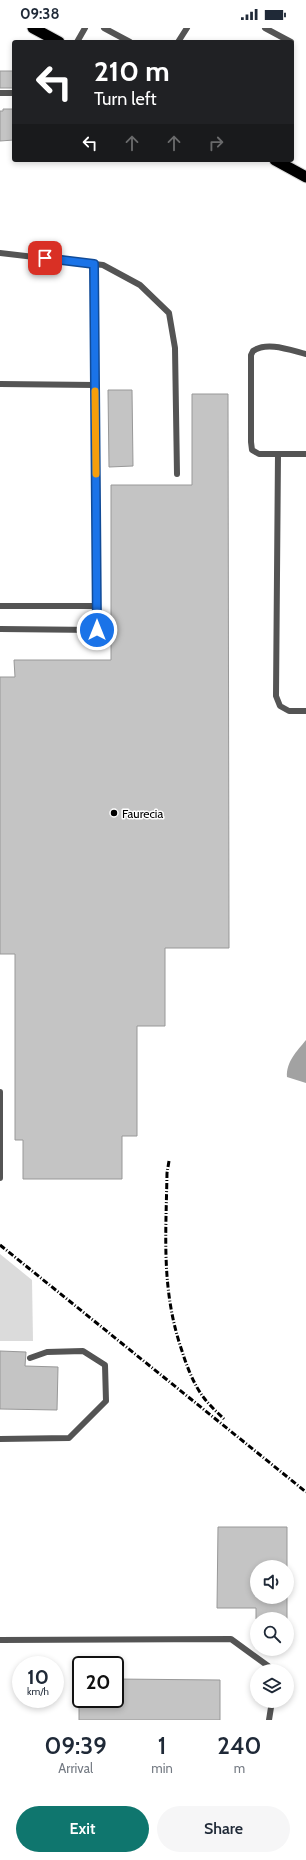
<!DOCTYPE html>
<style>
:root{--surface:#fff;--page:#f6f6f7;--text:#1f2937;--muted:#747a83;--accent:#0f766e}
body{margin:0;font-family:Cabin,sans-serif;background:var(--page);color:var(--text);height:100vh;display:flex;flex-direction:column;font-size:15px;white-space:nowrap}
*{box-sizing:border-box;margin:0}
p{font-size:13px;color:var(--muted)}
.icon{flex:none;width:22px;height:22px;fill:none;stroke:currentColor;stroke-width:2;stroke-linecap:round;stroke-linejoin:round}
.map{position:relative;height:1692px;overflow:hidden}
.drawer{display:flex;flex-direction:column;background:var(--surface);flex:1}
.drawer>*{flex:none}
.guide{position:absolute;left:12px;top:12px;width:282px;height:122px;border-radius:4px;box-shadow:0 2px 6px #0003;background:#202124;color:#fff;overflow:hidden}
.controls{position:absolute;left:250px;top:1532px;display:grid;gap:8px}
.controls a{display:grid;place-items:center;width:44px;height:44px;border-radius:50%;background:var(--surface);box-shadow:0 2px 6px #0003;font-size:20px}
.speed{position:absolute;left:12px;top:1628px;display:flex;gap:8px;font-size:20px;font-weight:700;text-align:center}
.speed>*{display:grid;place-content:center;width:52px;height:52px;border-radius:50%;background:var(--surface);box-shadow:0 2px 6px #0003;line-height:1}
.speed small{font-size:10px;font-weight:400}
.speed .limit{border:2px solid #111;border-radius:6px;background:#fff;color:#111}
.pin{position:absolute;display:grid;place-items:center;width:34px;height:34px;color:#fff;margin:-17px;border-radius:8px;box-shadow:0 2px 6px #0006}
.me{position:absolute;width:44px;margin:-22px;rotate:0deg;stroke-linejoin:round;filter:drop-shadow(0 0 3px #0008)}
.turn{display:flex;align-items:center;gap:14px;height:84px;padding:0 16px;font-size:18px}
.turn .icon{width:52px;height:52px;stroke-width:2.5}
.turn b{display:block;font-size:28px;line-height:34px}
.lanes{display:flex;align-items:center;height:38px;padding:0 16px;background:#0003;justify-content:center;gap:20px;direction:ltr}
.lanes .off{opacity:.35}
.eta{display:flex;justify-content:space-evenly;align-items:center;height:68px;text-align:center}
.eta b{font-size:24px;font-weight:600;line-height:28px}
.cta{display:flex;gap:8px;margin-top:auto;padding:8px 16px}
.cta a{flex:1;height:46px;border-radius:24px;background:var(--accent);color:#fff;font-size:16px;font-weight:600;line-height:46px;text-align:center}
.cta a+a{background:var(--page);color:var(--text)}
.status{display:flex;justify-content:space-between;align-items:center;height:28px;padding:0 20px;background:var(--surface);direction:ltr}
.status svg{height:11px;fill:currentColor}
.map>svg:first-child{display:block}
.green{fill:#dbdbdb}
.water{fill:#a2a2a2}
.building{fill:#c4c4c4;stroke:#989898}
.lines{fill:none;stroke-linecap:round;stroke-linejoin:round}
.trunk-casing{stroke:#dbdbdb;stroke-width:13}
.service{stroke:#545454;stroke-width:6}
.trunk{stroke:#000;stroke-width:11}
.rail{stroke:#000;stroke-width:3;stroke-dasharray:6 2 1 2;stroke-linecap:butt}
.route-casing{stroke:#114b97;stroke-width:10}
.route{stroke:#1a73e8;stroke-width:7}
.slow{stroke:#f59e0b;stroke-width:7}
.poi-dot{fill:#000;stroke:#fff;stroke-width:1.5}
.labels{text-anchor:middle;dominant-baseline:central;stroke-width:3;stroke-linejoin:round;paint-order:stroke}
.poi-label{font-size:12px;fill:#000;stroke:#fff;text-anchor:start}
</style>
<div class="status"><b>09:38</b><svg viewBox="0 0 49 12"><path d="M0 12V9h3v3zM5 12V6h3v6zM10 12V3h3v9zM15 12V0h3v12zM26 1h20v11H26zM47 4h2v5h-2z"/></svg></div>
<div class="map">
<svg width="306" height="1692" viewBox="0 0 306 1692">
<rect width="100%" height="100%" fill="#fff"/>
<path class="green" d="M0,1226L32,1252L33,1313H0Z"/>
<path class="water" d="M306,1012V1055L287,1049C286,1034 297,1023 306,1012Z"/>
<path class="building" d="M0,43H14V60H0Z
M3,81H13L14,83V112L0,113V83H3Z
M108,362H132L133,438L109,439Z
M192,366H228L229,920H165V998H137V1108H122V1151H23V1112H15V926H0V649H15L14,632H111V457H192Z
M0,1323L26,1324L25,1338L58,1339L57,1382L0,1381Z
M218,1499H287V1539H257V1569H287V1591H256V1580H217Z
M115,1651L220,1652V1692H79V1671H115Z"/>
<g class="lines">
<g class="trunk-casing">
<path id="trunk" d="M33,0L59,14
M275,132L306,149"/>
</g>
<path class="service" d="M104,0L130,14
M265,0L291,14
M77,14L85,0
M178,14L187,0
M0,65H14
M0,225L103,237L140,257L169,285L175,320L177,446
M306,326C290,322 267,313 253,323L251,327V414L252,422L259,426H278L276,668L280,678L289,683H306
M0,356L95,357
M278,426H306
M0,578H97
M0,601L97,602L94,236
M0,1064V1150
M0,1411L69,1410L106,1373L105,1337L83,1323L47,1324L30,1330
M0,1612L231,1611L275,1643
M269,1692L272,1673"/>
<use href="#trunk" class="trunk"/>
<path class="rail" d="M169,1133L167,1145C166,1208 161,1262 182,1323C187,1339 194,1357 204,1370C210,1378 218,1385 225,1392
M0,1217L306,1464"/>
</g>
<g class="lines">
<g class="route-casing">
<path id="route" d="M45,230L94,236L97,602"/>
</g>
<use href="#route" class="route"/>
<path class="slow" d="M95,363L96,446"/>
</g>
<circle class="poi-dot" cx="114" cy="785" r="4"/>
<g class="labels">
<g class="poi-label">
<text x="122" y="785">Faurecia</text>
</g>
</g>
</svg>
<div class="controls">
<a><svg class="icon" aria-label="sound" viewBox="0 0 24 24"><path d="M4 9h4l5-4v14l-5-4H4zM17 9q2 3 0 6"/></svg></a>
<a><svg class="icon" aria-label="search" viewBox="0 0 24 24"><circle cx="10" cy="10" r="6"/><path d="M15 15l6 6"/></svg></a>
<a><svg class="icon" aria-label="layers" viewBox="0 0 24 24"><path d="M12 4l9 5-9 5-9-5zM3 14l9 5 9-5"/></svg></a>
</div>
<div class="speed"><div>10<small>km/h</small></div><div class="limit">20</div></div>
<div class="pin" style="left:45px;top:230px;background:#d93025"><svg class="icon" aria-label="arrive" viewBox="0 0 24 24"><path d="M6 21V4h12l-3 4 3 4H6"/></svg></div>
<svg class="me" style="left:97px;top:602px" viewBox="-20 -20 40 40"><circle r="17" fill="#1a73e8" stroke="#fff" stroke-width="3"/><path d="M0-11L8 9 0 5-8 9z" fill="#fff"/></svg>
<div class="guide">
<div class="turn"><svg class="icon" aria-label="left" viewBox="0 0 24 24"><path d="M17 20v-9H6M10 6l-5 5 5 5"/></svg><div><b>210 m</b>Turn left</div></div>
<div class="lanes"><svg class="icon" aria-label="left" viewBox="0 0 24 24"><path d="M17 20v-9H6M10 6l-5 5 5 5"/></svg><svg class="icon off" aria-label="ahead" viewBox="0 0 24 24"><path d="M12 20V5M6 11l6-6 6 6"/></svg><svg class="icon off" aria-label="ahead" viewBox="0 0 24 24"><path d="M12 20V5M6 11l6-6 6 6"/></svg><svg class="icon off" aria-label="right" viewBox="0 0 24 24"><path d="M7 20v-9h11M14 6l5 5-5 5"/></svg></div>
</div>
</div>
<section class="drawer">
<div class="eta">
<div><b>09:39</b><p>Arrival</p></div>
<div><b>1</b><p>min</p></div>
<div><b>240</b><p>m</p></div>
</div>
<div class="cta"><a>Exit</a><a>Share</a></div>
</section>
